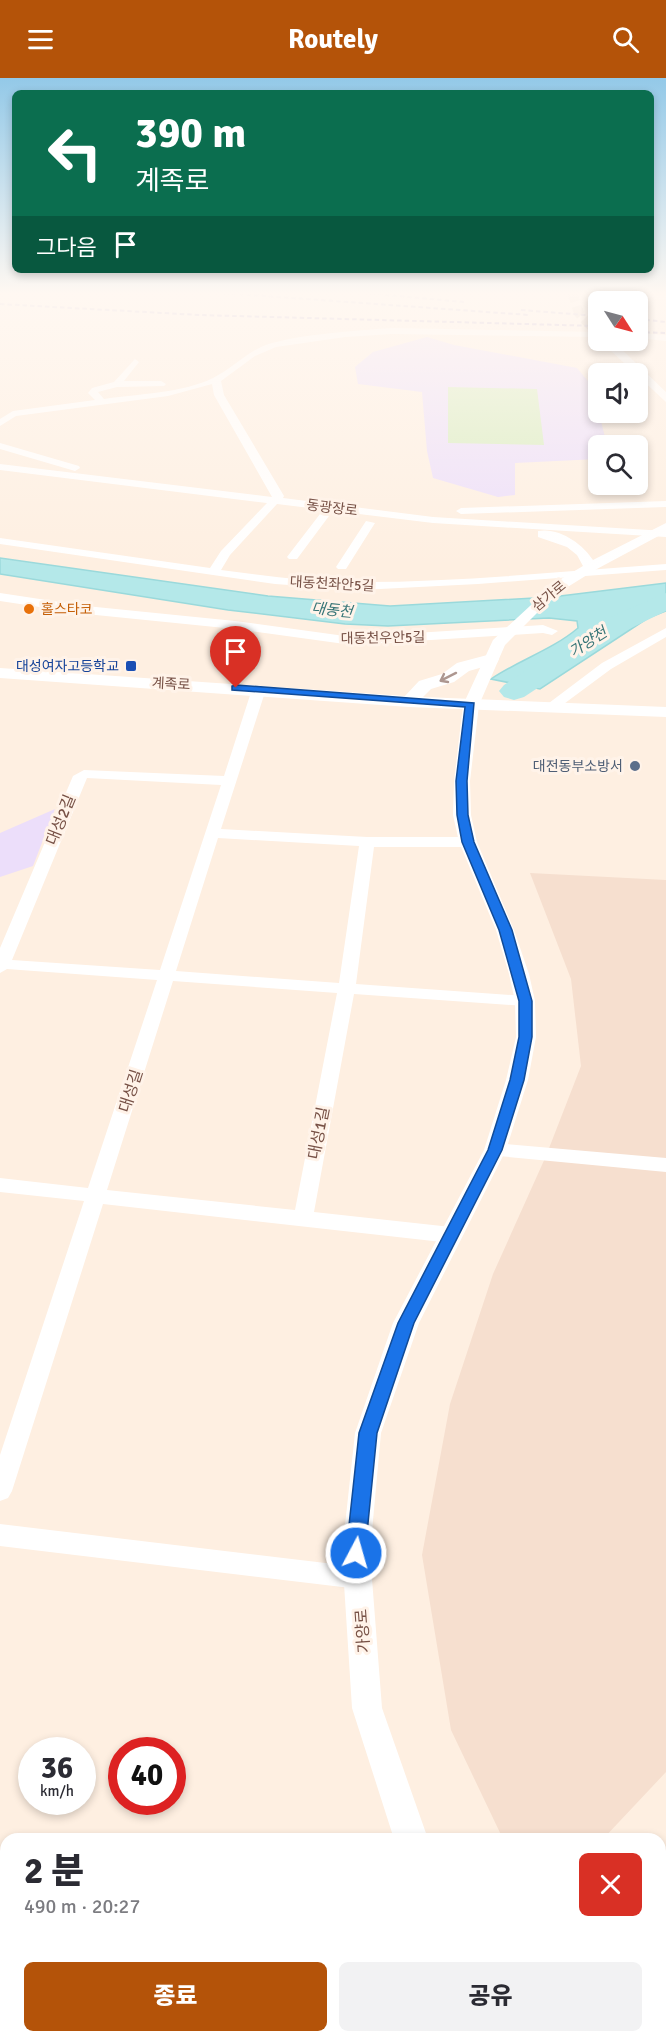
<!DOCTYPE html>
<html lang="ko">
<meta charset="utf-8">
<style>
:root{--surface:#fff;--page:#f2f2f3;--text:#2b2b33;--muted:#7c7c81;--accent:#b45309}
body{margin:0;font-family:Signika,"Noto Sans KR",sans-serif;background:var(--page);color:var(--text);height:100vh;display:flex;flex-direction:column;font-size:22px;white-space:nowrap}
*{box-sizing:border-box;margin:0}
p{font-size:20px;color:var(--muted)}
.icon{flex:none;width:33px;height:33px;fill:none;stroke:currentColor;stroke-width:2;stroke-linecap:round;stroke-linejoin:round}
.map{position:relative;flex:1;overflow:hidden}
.drawer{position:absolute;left:0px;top:1755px;width:666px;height:210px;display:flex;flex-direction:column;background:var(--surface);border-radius:18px 18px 0 0;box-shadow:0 3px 9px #0003}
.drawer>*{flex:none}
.top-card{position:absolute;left:12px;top:12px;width:642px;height:183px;border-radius:9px;box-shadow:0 3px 9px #0003;background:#0b6e4f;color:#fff;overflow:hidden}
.needle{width:39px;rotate:126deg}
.tools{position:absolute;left:588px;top:213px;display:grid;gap:12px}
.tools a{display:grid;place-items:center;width:60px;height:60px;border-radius:9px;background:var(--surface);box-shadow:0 3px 9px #0003;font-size:30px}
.speed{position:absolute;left:18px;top:1659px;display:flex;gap:12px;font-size:30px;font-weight:700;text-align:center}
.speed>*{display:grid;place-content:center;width:78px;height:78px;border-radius:50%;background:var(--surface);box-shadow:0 3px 9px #0003;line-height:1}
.speed small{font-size:15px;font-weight:400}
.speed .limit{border:9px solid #d22;background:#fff;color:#111}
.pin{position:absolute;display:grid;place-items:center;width:51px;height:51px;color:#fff;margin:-62px -26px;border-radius:50% 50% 50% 0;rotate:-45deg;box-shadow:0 0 6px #0007}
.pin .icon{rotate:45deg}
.me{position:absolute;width:66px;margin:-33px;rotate:6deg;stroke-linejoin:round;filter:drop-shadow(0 0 4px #0008)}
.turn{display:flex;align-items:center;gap:21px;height:126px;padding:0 24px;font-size:27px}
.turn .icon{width:78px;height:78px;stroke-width:2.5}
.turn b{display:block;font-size:42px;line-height:51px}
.then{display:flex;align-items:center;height:57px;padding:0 24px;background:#0003;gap:12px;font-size:22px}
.round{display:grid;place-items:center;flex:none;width:63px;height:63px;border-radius:9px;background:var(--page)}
.overview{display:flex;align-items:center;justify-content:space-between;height:102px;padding:0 24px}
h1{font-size:36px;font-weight:800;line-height:45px}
.action{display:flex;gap:12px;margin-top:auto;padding:12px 24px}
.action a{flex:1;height:69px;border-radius:9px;background:var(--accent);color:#fff;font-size:24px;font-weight:800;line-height:69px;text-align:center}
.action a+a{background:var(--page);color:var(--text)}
header{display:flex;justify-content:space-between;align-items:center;height:78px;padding:0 24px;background:var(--accent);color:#fff;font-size:27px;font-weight:800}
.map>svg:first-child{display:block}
.residential{fill:#f6dfcf}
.education{fill:#ecdefa}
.green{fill:#d7ecbe}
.water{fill:#b4e8e9;stroke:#9ad9db;stroke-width:1.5}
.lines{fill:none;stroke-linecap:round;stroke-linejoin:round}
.river{fill:#b4e8e9;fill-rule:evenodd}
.tertiary-tunnel{stroke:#dcc8ba;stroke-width:10;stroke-dasharray:10 5;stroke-linecap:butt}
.minor{fill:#fff;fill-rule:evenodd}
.tertiary{fill:#fff;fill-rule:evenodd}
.secondary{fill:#fff;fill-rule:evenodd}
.rail{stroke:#b09fc8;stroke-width:2;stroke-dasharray:4.5 3;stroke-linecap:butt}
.oneway{stroke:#ad9790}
.route{fill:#1a73e8;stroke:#114b97;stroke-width:1.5}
.food-dot{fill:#e8710a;stroke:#fff3e9;stroke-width:2}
.transit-dot{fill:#1a4fb4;stroke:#fff3e9;stroke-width:2}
.service-dot{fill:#5c6f8a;stroke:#fff3e9;stroke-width:2}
.labels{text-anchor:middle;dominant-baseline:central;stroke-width:6;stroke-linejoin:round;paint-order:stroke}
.far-street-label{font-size:14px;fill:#775146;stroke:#fff3e9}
.far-food-label{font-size:14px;fill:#c56008;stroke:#fff3e9;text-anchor:start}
.far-transit-label{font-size:14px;fill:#164399;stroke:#fff3e9;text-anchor:end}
.far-service-label{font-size:14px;fill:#4e5e75;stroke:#fff3e9;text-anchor:end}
.far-water-label{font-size:15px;font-style:italic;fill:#367476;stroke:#fff3e9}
.street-label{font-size:16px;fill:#775146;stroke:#fff3e9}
</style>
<header><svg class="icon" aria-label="menu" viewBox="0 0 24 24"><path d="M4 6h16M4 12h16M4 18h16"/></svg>Routely<svg class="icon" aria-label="search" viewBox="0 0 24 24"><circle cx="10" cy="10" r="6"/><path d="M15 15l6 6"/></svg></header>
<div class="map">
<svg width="666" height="1965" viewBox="0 0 666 1965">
<rect width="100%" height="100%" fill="#feefe1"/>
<path class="residential" d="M530,795L666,802V1694L603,1761H503L451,1652L422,1477L450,1326L493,1196L546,1078L581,988L571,901Z"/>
<path class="education" d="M427,259L454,267L577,290L592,308L607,367L598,368V381L515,385V417L498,419L433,400L427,373L422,314L358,306L355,289L373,274Z
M55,731L33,788L0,799V755Z
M666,1832V1949L660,1943V1841Z"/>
<path class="green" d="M448,309L537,311L544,367L448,365Z"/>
<path class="water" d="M0,480L268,518L390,528L552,519L666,505V533L648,540L540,611L491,601C519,582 552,572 578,550L577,543L549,540L388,548L345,546L228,532L0,496Z"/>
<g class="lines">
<path class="river" d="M666,515V533L621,555L524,619L514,622L504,619L499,613L504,607L601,543Z"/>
<path class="tertiary-tunnel" d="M572,214L579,235L598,255"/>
<path class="minor" d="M617,214L666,218V222L621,216Z
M392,250L598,254V259L392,256L345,259L276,269L255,278L221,303L224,317L284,418L283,420L433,439L666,453V459L433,445L277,426L230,477L221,492C267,498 315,505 362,504C463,504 565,493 666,486V492L478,506L360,512L275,506L0,466V460L210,490L221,473L267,425L0,392V386L272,419L214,317L212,306L168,318L16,338L0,348V341L13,333L95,322L88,315L92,310L114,304L135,281L139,284L124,303H161L166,306L164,308L117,309L98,314L104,321C137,316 183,315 213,300C234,290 249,271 272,265C311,255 353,253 392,250Z
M638,255L666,257V263L638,260Z
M0,365L79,388L80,390L75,393L0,371Z
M666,423V429L461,436L456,433L461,430Z
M320,436L329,438L297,481H289L287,479Z
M366,443L375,445L346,491H338L336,489Z
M0,515L86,528L235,543L352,559L543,547L558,553L552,557L543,555L352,567L235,551L86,536L0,523Z
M666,550V559L611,591L557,631L552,632L545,628L602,585Z
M259,607L266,611L221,751L367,759H468L476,764L468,769H374L356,906L525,918L534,923L525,928L354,916L314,1134L451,1149L458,1152L461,1157L458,1162L451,1165L103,1126L12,1413L8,1420L0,1423V1377L84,1123L0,1114V1100L88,1110L157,902L7,891L0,895V870L73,698L84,692L224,698L252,611ZM87,700L221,707L160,892L12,882ZM218,760L359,768L339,905L176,893ZM173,903L337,915L295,1132L107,1112Z
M495,1065L666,1080V1094L488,1077L485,1072L488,1067Z
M0,1446L359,1489L368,1492L371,1500L368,1508L359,1511L0,1468Z
M464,1959H500L498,1965H461Z"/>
<path class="tertiary" d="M609,267H617L666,314V324L609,271Z
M666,445V454L595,492L566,510L541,531L505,567L479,627L470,703L471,737L477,764L514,852L529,896L535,923L536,959L528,1002L506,1072L419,1245L381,1355L370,1475L382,1630L428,1761H394L352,1630L342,1475L355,1355L393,1245L484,1072L506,1002L516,959L515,923L509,896L496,852L459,764L453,737L454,703L463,627L493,562L556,504L583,488L577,477L567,469L538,459V453C559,449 583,466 593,482Z
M500,1959H539L541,1965H502Z"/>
<path class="secondary" d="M491,576L497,577L499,581L497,585L469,593L454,604L431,611L423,619L666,629V639L409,629L0,600V590L405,618L419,603L442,596L457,585Z"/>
<path class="rail" d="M209,214L529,237
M355,214L464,224
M0,226L199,237L598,248
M521,232L598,238
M638,241L666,244
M638,254L666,255"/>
</g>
<defs><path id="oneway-shaft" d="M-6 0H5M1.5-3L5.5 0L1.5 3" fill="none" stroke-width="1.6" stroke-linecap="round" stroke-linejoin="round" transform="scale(1.5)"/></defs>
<use class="oneway" href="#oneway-shaft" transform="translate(448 599) rotate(153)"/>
<linearGradient id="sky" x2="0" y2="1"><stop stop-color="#93c9e8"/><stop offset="0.44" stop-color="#fff8f2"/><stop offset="1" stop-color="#fff8f2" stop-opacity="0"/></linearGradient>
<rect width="666" height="489" fill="url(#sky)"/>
<path class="route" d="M236,607L474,625L467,703L468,737L474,764L512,852L532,923V959L524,1002L502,1072L414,1245L377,1355L365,1475L362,1481L356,1484L349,1481L346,1475L359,1355L398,1245L488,1072L510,1002L519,959V923L499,852L462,764L457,737L456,703L465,629L232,612V608Z"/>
<circle class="food-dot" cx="29" cy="531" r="6"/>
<rect class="transit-dot" x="125" y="582" width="12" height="12" rx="3"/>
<circle class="service-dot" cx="635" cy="688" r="6"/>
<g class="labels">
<g class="far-street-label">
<text transform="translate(332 430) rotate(7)">동광장로</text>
<text transform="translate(332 506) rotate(3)">대동천좌안5길</text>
<text transform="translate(549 518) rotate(-39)">삼가로</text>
<text transform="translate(383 560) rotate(-1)">대동천우안5길</text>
<text transform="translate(171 606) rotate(3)">계족로</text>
</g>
<g class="far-food-label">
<text x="41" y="531">홀스타코</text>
</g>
<g class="far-transit-label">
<text x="119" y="588">대성여자고등학교</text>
</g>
<g class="far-service-label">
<text x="623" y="688">대전동부소방서</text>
</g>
<g class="far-water-label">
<text transform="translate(332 532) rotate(6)">대동천</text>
<text transform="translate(588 564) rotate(-33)">가양천</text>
</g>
<g class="street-label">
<text transform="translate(61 742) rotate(-68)">대성2길</text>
<text transform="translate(131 1013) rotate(-72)">대성길</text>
<text transform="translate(319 1055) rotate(-79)">대성1길</text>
<text transform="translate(363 1553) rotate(-94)">가양로</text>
</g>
</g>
</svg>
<div class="tools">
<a><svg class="needle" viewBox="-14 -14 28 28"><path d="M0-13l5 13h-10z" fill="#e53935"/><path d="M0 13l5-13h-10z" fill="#7c7c81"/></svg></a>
<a><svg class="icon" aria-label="sound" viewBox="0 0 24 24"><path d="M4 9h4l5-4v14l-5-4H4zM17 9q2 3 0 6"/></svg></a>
<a><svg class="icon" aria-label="search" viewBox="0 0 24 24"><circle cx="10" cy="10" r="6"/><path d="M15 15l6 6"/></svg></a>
</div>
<div class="speed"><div>36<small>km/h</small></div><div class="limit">40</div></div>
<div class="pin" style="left:236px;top:610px;background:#d93025"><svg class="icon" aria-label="arrive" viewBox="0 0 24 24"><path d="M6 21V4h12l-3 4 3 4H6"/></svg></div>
<svg class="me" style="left:356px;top:1475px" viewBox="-20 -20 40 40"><circle r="17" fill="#1a73e8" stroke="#fff" stroke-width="3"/><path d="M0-11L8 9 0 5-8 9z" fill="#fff"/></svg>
<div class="top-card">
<div class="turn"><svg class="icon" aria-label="left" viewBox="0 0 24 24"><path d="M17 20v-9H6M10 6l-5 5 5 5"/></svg><div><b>390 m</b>계족로</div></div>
<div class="then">그다음<svg class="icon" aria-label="arrive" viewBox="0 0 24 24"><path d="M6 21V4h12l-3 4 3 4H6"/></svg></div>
</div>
<section class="drawer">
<div class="overview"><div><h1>2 분</h1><p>490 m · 20:27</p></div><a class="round" style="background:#d93025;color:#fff"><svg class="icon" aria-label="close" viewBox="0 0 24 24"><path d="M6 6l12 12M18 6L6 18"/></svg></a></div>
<div class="action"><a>종료</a><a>공유</a></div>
</section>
</div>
